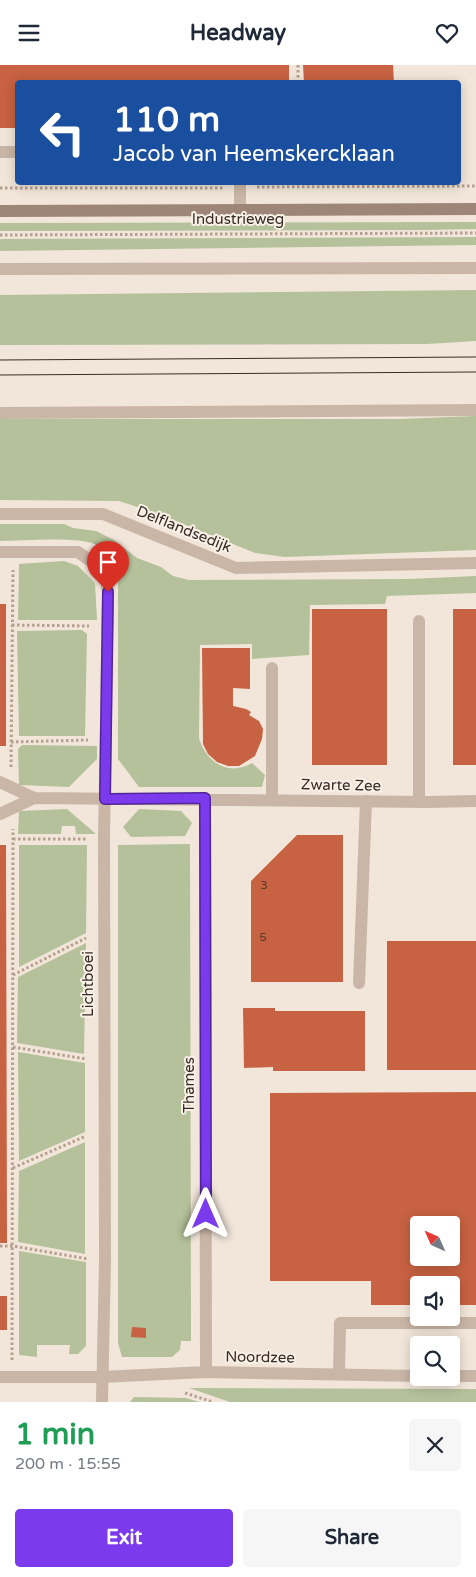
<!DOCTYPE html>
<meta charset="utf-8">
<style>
:root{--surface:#fff;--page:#f6f6f7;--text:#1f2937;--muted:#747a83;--accent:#7c3aed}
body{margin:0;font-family:"Varela Round",sans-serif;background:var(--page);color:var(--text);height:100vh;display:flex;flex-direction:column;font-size:19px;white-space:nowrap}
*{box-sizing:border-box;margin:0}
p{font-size:16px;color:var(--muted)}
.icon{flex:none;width:28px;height:28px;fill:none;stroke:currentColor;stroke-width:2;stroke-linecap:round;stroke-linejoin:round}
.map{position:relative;height:1337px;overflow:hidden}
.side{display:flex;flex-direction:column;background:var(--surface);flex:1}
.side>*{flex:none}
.banner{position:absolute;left:15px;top:15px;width:446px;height:105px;border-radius:5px;box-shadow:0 2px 12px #0003;background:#1a4fa0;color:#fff;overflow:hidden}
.needle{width:32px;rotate:315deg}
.fabs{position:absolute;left:410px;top:1151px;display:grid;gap:10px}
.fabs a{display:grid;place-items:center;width:50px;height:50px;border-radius:5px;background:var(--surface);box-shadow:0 2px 12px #0003;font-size:25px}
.pin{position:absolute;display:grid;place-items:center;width:42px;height:42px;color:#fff;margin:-51px -21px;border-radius:50% 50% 50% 0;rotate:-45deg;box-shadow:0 0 5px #0007}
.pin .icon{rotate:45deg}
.me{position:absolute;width:55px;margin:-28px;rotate:0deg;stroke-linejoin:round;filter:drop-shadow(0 0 4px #0008)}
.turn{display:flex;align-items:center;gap:18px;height:105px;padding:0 15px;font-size:22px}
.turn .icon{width:65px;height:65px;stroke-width:2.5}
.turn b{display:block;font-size:35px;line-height:42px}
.round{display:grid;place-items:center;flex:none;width:52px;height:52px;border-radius:5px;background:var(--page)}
.headline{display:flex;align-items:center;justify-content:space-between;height:85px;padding:0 15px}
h1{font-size:30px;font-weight:700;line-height:38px;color:#1e9e55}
.button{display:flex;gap:10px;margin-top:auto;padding:10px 15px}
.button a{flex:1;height:58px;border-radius:5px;background:var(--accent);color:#fff;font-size:20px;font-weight:700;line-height:58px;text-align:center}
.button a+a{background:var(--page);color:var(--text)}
header{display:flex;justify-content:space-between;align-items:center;height:65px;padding:0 15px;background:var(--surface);font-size:22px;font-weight:700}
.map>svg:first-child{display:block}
.green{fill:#b4c19a}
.building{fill:#c76242;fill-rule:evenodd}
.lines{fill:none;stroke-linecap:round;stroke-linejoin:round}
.path{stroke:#b6a090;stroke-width:3;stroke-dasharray:2.5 2.5;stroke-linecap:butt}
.service{stroke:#cab6a6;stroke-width:12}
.minor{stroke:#cab6a6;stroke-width:12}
.secondary{stroke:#9d8577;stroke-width:12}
.tram{stroke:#362b27;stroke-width:1}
.route-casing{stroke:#51269a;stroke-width:12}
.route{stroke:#7c3aed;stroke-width:9}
.labels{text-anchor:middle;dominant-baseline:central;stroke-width:4;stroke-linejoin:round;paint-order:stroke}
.number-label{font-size:12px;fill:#5a392e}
.street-label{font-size:15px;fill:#362b27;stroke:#f9f0e6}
</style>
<header><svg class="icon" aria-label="menu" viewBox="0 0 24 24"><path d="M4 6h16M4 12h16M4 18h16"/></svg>Headway<svg class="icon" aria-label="heart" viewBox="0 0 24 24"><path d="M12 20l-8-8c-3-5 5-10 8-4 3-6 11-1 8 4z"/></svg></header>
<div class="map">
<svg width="476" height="1337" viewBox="0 0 476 1337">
<rect width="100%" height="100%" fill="#f2e6da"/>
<path class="green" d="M476,157V164L422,165L0,166V158Z
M476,172V180L0,186V174Z
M476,225V276L427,279L0,280V230Z
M476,351V485L285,492L255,488L156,448L119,436L0,435V354H400Z
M0,459H64L73,463L96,466L114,475L137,493L161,502L173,511L189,515L409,514L476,511V528L387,531L385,539L310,540L309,590L252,594V579L200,580L199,673C206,697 228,712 252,698L265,710L262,722H139L118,694V512C116,499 109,486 97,480C78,471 23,476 0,476Z
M64,496L78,501L95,518L97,555H18L19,499Z
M82,565L87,569L85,671H19L17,566Z
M22,680L97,681V694L69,722L19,720L18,684Z
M67,744L96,769H76L75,761H62L61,769H18L19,746Z
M139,744L181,746L192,758L185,771L131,772L123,762Z
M190,779L191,1276H181L180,1285L172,1292H122L118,1278V780Z
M19,780H87L86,868L19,902Z
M86,878L84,989L17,978L18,912Z
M18,987L85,998V1067L19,1096Z
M85,1077V1189L18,1177L19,1106Z
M19,1186L86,1197V1281L78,1289H69L70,1280H37V1292L19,1290Z
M189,1323L476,1324V1337H230Z
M134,1332L186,1333L199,1337H130Z"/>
<path class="building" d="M0,0H289V18H18V63H0Z
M303,0H393L394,18H304Z
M0,539H6V681H0Z
M312,544H387V700H312Z
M453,544H476V700H453Z
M202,583H250V624L233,623V641L246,644L251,647L249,650L259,656L263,664L262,674L255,691L239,701H228L217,697L208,689L203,679Z
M297,770H343V917H251V816Z
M0,780H6L7,1178H0Z
M387,876H476V1005H387Z
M243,943H275V946H365V1006H273V1002L244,1003Z
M476,1027V1240H459V1244H451V1220H419V1240H371V1216H270V1028ZM419,1160H451V1192H419Z
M0,1231H7V1265H0Z
M132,1262L146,1263V1273L131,1272Z"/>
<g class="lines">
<path class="path" d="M298,0V18
M257,122L476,121
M0,123H223
M0,170L476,168
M12,560L89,561
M11,677L88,675
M11,702L13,505
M13,774H87
M13,910L86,873
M13,982L86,994
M13,1103L86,1071
M0,1181H13L88,1194
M12,1295L13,764
M185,1328L213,1337"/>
<path class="service" d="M0,87H18
M240,118V145
M0,204L476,203
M0,348L476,345
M0,449H103L236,503L476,498
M272,603V735
M419,737V556
M359,918L366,736
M339,1309L340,1258H476"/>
<path class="minor" d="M0,487H78L105,506L108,527L104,774L105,1197L102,1337
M0,717L34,733L428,737L476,736
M205,733L206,1307
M0,749L34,733
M451,1311H476
M0,1312H101L206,1307L419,1311"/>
<path class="secondary" d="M0,146L476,144"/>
<path class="tram" d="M0,295L476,292
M0,310L476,307"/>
</g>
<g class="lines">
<g class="route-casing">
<path id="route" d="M108,527L105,734L205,733L206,1149"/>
</g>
<use href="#route" class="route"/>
</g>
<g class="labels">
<g class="number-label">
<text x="264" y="820">3</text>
<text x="263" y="872">5</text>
</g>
<g class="street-label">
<text x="238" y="154">Industrieweg</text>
<text transform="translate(184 464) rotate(22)">Delflandsedijk</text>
<text transform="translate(341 720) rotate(1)">Zwarte Zee</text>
<text transform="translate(88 919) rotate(-90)">Lichtboei</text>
<text transform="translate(189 1020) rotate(-90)">Thames</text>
<text transform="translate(260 1292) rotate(1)">Noordzee</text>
</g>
</g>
</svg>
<div class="fabs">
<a><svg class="needle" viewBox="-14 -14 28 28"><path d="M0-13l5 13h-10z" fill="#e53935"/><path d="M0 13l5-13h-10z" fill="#747a83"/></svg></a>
<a><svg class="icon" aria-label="sound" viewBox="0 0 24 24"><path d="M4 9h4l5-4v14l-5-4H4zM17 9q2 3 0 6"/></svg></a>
<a><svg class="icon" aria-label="search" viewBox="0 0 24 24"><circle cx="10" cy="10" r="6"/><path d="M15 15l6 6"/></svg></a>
</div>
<div class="pin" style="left:108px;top:527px;background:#d93025"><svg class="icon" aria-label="arrive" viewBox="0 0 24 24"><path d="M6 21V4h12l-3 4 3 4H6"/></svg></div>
<svg class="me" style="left:206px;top:1149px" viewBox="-20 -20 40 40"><path d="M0-17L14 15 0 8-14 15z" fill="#7c3aed" stroke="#fff" stroke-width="4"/></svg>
<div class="banner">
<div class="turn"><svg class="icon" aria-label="left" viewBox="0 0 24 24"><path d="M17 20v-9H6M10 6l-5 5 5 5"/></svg><div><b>110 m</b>Jacob van Heemskercklaan</div></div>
</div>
</div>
<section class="side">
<div class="headline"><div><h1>1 min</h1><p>200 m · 15:55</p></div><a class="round"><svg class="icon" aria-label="close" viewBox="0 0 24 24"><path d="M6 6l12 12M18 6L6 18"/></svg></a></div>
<div class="button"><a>Exit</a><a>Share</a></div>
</section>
